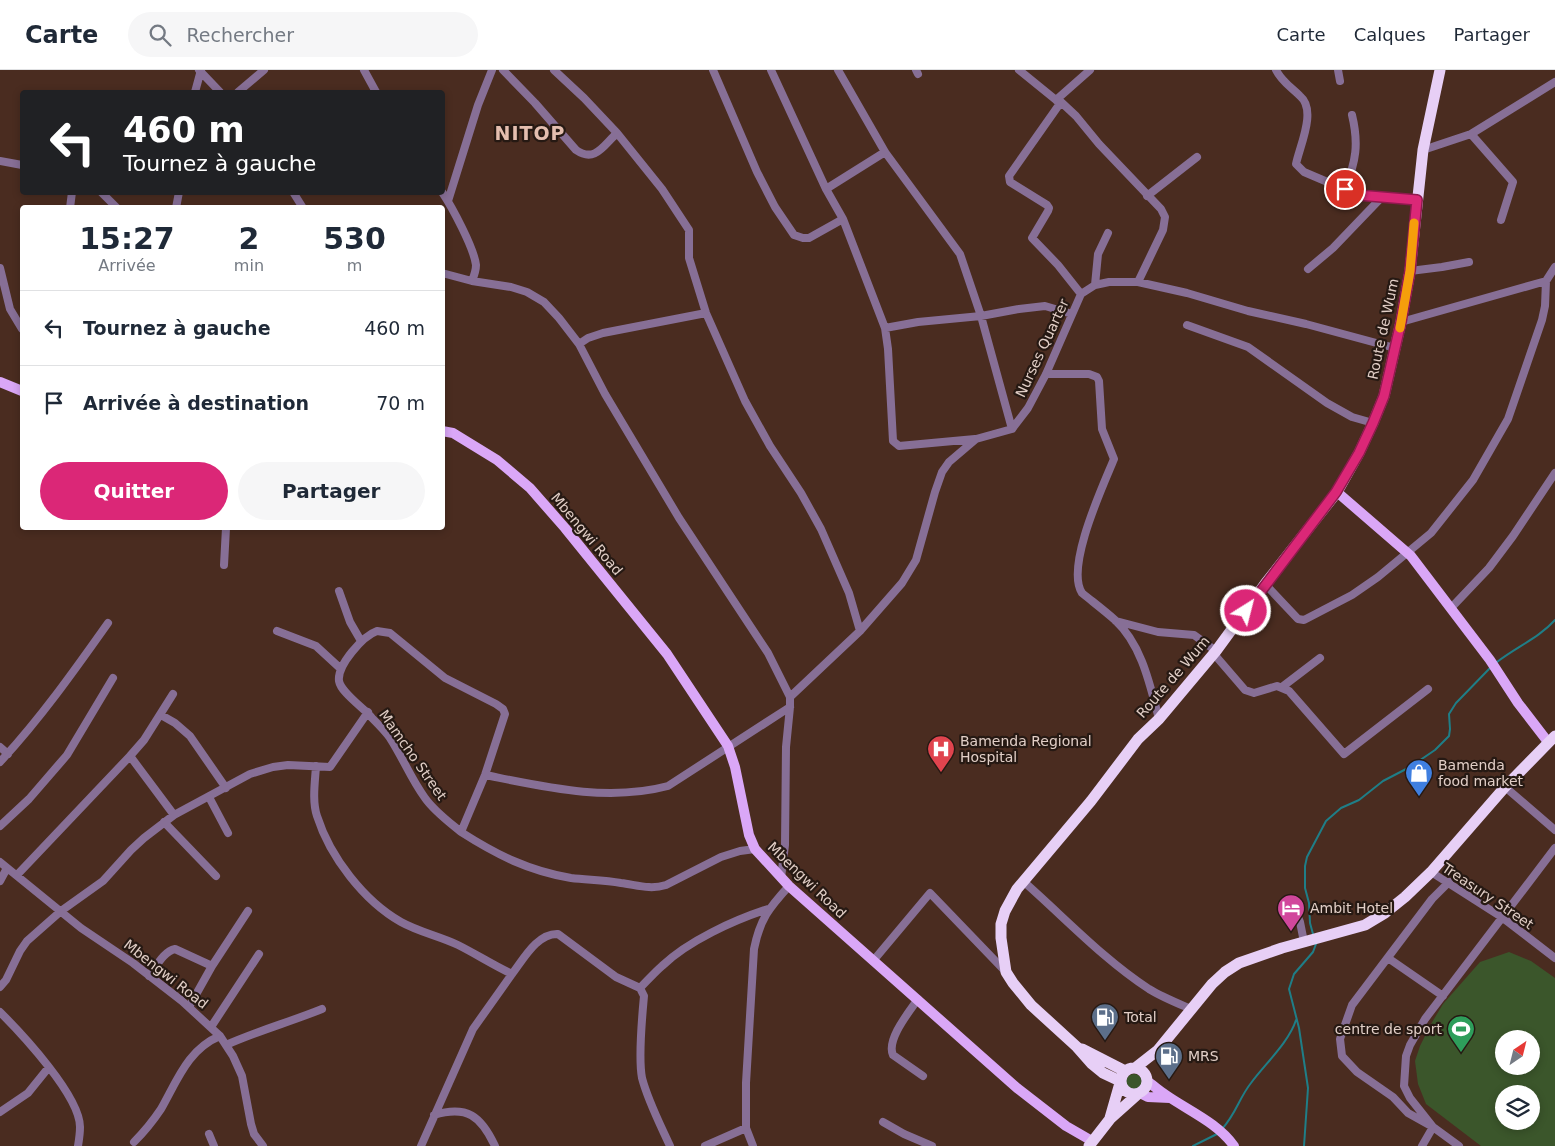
<!DOCTYPE html>
<html lang="fr">
<meta charset="utf-8">
<style>
:root{--surface:#fff;--page:#f6f6f7;--text:#1f2937;--muted:#747a83;--line:#e0e1e3;--accent:#db2777}
body{margin:0;font-family:"DejaVu Sans",sans-serif;background:var(--page);color:var(--text);height:100vh;display:flex;flex-direction:column;font-size:19px;white-space:nowrap}
*{box-sizing:border-box;margin:0}
p{font-size:16px;color:var(--muted)}
.icon{flex:none;width:28px;height:28px;fill:none;stroke:currentColor;stroke-width:2;stroke-linecap:round;stroke-linejoin:round}
.map{position:relative;flex:1;overflow:hidden}
.side{position:absolute;left:20px;top:135px;width:425px;height:325px;display:flex;flex-direction:column;background:var(--surface);border-radius:5px;box-shadow:0 2px 8px #0003}
.side>*{flex:none}
.banner{position:absolute;left:20px;top:20px;width:425px;height:105px;border-radius:5px;box-shadow:0 2px 8px #0003;background:#202124;color:#fff;overflow:hidden}
.needle{width:32px;rotate:35deg}
.buttons{position:absolute;left:1495px;top:960px;display:grid;gap:10px}
.buttons a{display:grid;place-items:center;width:45px;height:45px;border-radius:50%;background:var(--surface);box-shadow:0 2px 8px #0003;font-size:25px}
.pin{position:absolute;display:grid;place-items:center;width:42px;height:42px;color:#fff;margin:-21px;border:2px solid #fff;border-radius:50%;box-shadow:0 1px 5px #0007}
.me{position:absolute;width:55px;margin:-28px;rotate:36deg;stroke-linejoin:round;filter:drop-shadow(0 0 4px #0008)}
.turn{display:flex;align-items:center;gap:18px;height:105px;padding:0 20px;font-size:22px}
.turn .icon{width:65px;height:65px;stroke-width:2.5}
.turn b{display:block;font-size:35px;line-height:42px}
.eta{display:flex;justify-content:space-evenly;align-items:center;height:85px;text-align:center}
.eta b{font-size:30px;font-weight:800;line-height:35px}
.primary-button{display:flex;gap:10px;margin-top:auto;padding:10px 20px}
.primary-button a{flex:1;height:58px;border-radius:30px;background:var(--accent);color:#fff;font-size:20px;font-weight:800;line-height:58px;text-align:center}
.primary-button a+a{background:var(--page);color:var(--text)}
ul{padding:0;list-style:none}
li{display:flex;align-items:center;gap:15px;height:75px;padding:0 20px;border-top:1px solid var(--line)}
li div{flex:1}
li b{display:block;font-size:19px}
li em{font-style:normal}
header{display:flex;align-items:center;gap:30px;box-sizing:border-box;height:70px;padding:0 25px;background:var(--surface);border-bottom:1px solid var(--line)}
header strong{font-size:24px}
nav{display:flex;gap:28px;margin-inline-start:auto;font-size:18px}
.search{width:350px;height:45px;background:var(--page);display:flex;align-items:center;gap:12px;box-sizing:border-box;padding:0 18px;border-radius:28px;color:var(--muted);font-size:19px}
.map>svg:first-child{display:block}
.green{fill:#3b562b;fill-rule:evenodd}
.lines{fill:none;stroke-linecap:round;stroke-linejoin:round}
.stream{stroke:#1f7e87;stroke-width:2}
.minor{stroke:#876f96;stroke-width:8}
.major{stroke:#daa7f7;stroke-width:10}
.highway{stroke:#e7cff6;stroke-width:11}
.route-casing{stroke:#8e194d;stroke-width:12}
.route{stroke:#db2777;stroke-width:9}
.slow{stroke:#f59e0b;stroke-width:9}
.labels{text-anchor:middle;dominant-baseline:central;stroke-width:4.5;stroke-linejoin:round;paint-order:stroke}
.street-label{font-size:14px;fill:#e1cec6;stroke:#261913}
.poi-label{font-size:14px;fill:#e1cec6;stroke:#261913;text-anchor:start}
.district-label{font-size:19px;font-weight:bold;letter-spacing:1px;fill:#e4beaf;stroke:#261913}
</style>
<header>
<strong>Carte</strong>
<div class="search"><svg class="icon" aria-label="search" viewBox="0 0 24 24"><circle cx="10" cy="10" r="6"/><path d="M15 15l6 6"/></svg>Rechercher</div>
<nav><a>Carte</a><a>Calques</a><a>Partager</a></nav>
</header>
<div class="map">
<svg width="1555" height="1076" viewBox="0 0 1555 1076">
<rect width="100%" height="100%" fill="#4a2c20"/>
<path class="green" d="M1509,882L1531,891L1555,908V1076H1481L1426,1034L1418,1014L1415,991L1420,976L1431,954L1443,934L1480,892ZM1504,969H1531V996H1504ZM1504,1024H1531V1051H1504Z
M1126 1012a8 8 0 1 1 16 0a8 8 0 1 1-16 0Z"/>
<g class="lines">
<path class="stream" d="M1497,592C1516,577 1539,568 1555,550
M1313,864L1310,853L1309,833L1305,818V796L1307,787L1326,751L1341,738L1359,730L1383,711L1410,697L1435,680L1449,666L1450,659L1449,644L1456,633L1491,597
M1222,1059C1236,1044 1239,1028 1251,1013C1265,994 1289,972 1296,950
M1193,1076L1217,1064
M1304,1076L1308,1018L1299,958L1289,919L1294,904L1313,882L1316,874"/>
<path class="minor" d="M199,0L220,22
M364,0L376,22
M503,0L535,33L576,80C595,93 603,76 617,63
M554,0L584,28L617,63L662,119L689,160V188L706,243L745,331L770,376L801,423L821,459L849,523L860,561
M713,0L757,102L775,137L794,165L803,168H809L843,149
M771,0L826,119L843,149L885,258L888,279L893,371L899,376L975,369
M838,0L885,82L960,184L981,246L1012,359
M916,0L918,4
M1019,0L1056,30L1061,32L1076,46L1099,74L1161,139L1165,147L1163,160L1138,212
M1276,0C1282,12 1291,17 1300,26C1317,40 1300,75 1296,94L1304,102L1358,125L1417,130
M1338,0L1340,11
M195,22L201,0
M238,22L264,0
M1056,30L1090,0
M1061,32L1009,106L1010,112L1047,135L1049,138L1048,141L1032,168L1058,195L1081,224
M1471,64L1513,112L1501,150
M1423,80L1471,64L1555,12
M0,91L22,95
M826,119L885,82
M1345,119C1356,91 1359,74 1352,45
M101,122L117,138
M293,122L303,138
M442,122C452,137 474,178 476,195C476,201 474,206 472,211
M1147,126L1197,87
M448,131L478,35L492,0
M70,138L72,122
M176,138L179,122
M0,198L10,239L22,259
M1308,199L1333,178L1381,128
M1410,201L1442,197L1469,192
M442,203L472,211L511,217L527,222L544,232L559,248L579,274L605,324L679,448L768,583L790,627V637L786,677L785,775L781,808
M1095,215L1098,184L1108,163
M1401,252L1546,211L1555,197
M1187,255L1248,277L1327,333L1352,347L1373,353
M885,258L918,252L981,246L1019,239L1045,236L1072,244
M579,274L588,268L603,263L706,243
M1046,304H1089L1097,307L1099,311L1102,359L1114,389C1103,416 1065,497 1082,523C1093,532 1105,541 1115,550C1142,575 1150,615 1159,649
M224,495L226,458
M1265,514L1298,549L1304,550L1352,525L1378,507L1431,463L1473,410L1508,349L1542,250L1545,236L1546,211
M339,521L350,552L361,571
M1451,538L1489,498L1513,466L1555,403
M1116,551L1158,562L1194,565L1216,581
M277,561L316,576L341,599
M377,561L390,563L445,608L496,634L503,639L505,644L485,705L461,762C449,752 434,741 425,728C411,709 403,688 390,668C385,661 378,654 372,648C364,638 341,623 339,611C337,595 363,566 377,561Z
M1214,584L1245,620L1254,623L1277,616L1289,621L1344,684L1428,619
M1282,617L1320,588
M790,627L860,561L902,513L916,490L935,422L942,402L949,392L976,369L1012,359L1028,338L1046,304L1081,224L1095,215L1109,212H1138L1187,223L1248,241L1306,254L1395,278
M161,645L175,653L190,666L226,718
M0,677L8,684
M130,686L174,745
M0,692C40,649 74,601 108,553
M316,696C315,712 312,731 317,746C330,787 364,831 401,852C419,862 439,866 458,875C476,884 493,895 512,904C523,890 537,863 558,864L616,907L640,918
M485,705C545,717 608,732 668,716L790,637
M1505,717L1555,760
M209,727L228,763
M164,752L216,806
M0,756L29,729L67,685L113,608
M461,762C497,785 529,801 571,808C587,810 604,810 621,813C637,815 650,820 666,815L721,787L740,781L755,779
M0,792L81,858L133,893L182,931L220,966L233,986L242,1006L251,1054L254,1064L263,1076
M1431,802L1503,848L1555,888
M17,805L130,686L144,670L173,624
M0,811L7,798
M1023,811C1064,847 1103,889 1149,919C1162,927 1177,933 1191,939
M1293,835L1300,852L1304,872
M1388,888L1443,926
M873,891L930,823L1006,902
M149,906C156,897 164,881 175,879L212,896
M0,917L6,910L20,881L27,871L61,841L103,811L131,780L144,768L174,745L250,704L273,697L288,695L330,697L368,642
M918,929C909,942 886,970 893,985L923,1006
M189,937L212,896L248,841
M0,942C22,964 80,1026 80,1057C80,1063 79,1070 78,1076
M211,957L259,884
M226,975C257,961 290,952 322,939
M0,1042L28,1023L49,997
M434,1045C467,1035 481,1046 495,1076
M883,1052L904,1064L932,1076
M209,1064L214,1076
M134,1072C144,1062 153,1051 161,1039C177,1011 188,979 220,966
M421,1076L473,959L512,904
M670,1076C660,1054 648,1031 642,1008C638,987 642,948 644,926L640,918C647,911 654,903 662,896C688,871 734,850 768,839
M705,1076L746,1058
M753,1076L746,1058V1013L754,879C760,849 769,838 789,816
M1422,1076L1433,1057L1408,1043L1393,1027L1357,1002L1342,986L1340,969L1352,935L1432,829L1449,812
M1459,1076L1433,1057L1410,1028L1404,1016L1406,986L1410,975L1425,949L1555,778"/>
<path class="major" d="M0,312L22,321
M442,361L453,363L497,390L530,418L565,458L667,584L728,676L735,697L749,765L755,779L789,816L1017,1018L1066,1056L1092,1071
M1337,422L1411,486L1490,590L1518,633L1548,672
M1147,1011C1153,1015 1159,1021 1166,1025C1189,1041 1218,1053 1234,1076
M1140,1023L1148,1027L1170,1028"/>
<path class="highway" d="M1082,979L1125,1001
M1121 1011a13 13 0 1 1 26 0a13 13 0 1 1-26 0Z
M1135,998L1158,980L1212,914L1225,902L1239,893L1282,878L1365,855L1385,843L1405,827L1431,802L1505,717L1555,666
M1120,1011L1103,1003L1092,994L1077,977L1031,935L1013,913L1006,902L1001,868V854L1005,841L1017,819L1091,731L1138,669L1159,649L1216,581L1265,514L1337,422L1359,383L1373,353L1384,326L1401,252L1410,201L1423,80L1440,0
M1110,1048L1120,1013
M1089,1076L1110,1049L1138,1024"/>
</g>
<g class="lines">
<g class="route-casing">
<path id="route" d="M1246,541L1336,422L1359,383L1373,353L1384,326L1401,252L1410,201L1417,130L1358,125L1345,119"/>
</g>
<use href="#route" class="route"/>
<path class="slow" d="M1400,258L1410,201L1414,153"/>
</g>
<defs>
<g id="hospital-pin" transform="scale(1.4375)"><path d="M0 17L-7.5 6A9.5 9.5 0 1 1 7.5 6Z" fill="#e0444e" stroke="#261913"/><path d="M-5-5h3v3.5h4V-5h3V5h-3V1.5h-4V5h-3Z" fill="#fff"/></g>
<g id="shop-pin" transform="scale(1.4375)"><path d="M0 17L-7.5 6A9.5 9.5 0 1 1 7.5 6Z" fill="#3f7fe0" stroke="#261913"/><path d="M-5-2.5h2.3a2.7 3.5 0 0 1 5.4 0H5L5.5 6h-11ZM-1.5-2.5h3a1.5 2.3 0 0 0-3 0Z" fill="#fff"/></g>
<g id="hotel-pin" transform="scale(1.4375)"><path d="M0 17L-7.5 6A9.5 9.5 0 1 1 7.5 6Z" fill="#d1479c" stroke="#261913"/><path d="M-6-4.5h1.5V1H6V5H4.5V3h-9V5H-6ZM-4 0a1.8 1.8 0 1 1 3.6 0ZM.5 0V-2.5h3Q6-2.5 6 0Z" fill="#fff"/></g>
<g id="fuel-pin" transform="scale(1.4375)"><path d="M0 17L-7.5 6A9.5 9.5 0 1 1 7.5 6Z" fill="#5c6f8a" stroke="#261913"/><path d="M-5.5-6h7V0h2V4h1.3V-2.5L3-4.5l.8-.8L6-3V5H2.5V1h-1V6h-7ZM-4.2-4.7v3.2H.2V-4.7Z" fill="#fff"/></g>
<g id="stadium-pin" transform="scale(1.4375)"><path d="M0 17L-7.5 6A9.5 9.5 0 1 1 7.5 6Z" fill="#2e9e5b" stroke="#261913"/><path d="M0-5a6.5 5 0 1 0 0 10a6.5 5 0 1 0 0-10ZM-3.5-1.8h7v3.6h-7Z" fill="#fff"/></g>
</defs>
<g fill-rule="evenodd">
<use href="#hospital-pin" x="941" y="679"/>
<use href="#shop-pin" x="1419" y="703"/>
<use href="#hotel-pin" x="1291" y="838"/>
<use href="#fuel-pin" x="1105" y="947"/>
<use href="#stadium-pin" x="1461" y="959"/>
<use href="#fuel-pin" x="1169" y="986"/>
</g>
<g class="labels">
<g class="street-label">
<text transform="translate(1383 259) rotate(-78)">Route de Wum</text>
<text transform="translate(1042 278) rotate(-65)">Nurses Quarter</text>
<text transform="translate(587 464) rotate(50)">Mbengwi Road</text>
<text transform="translate(1173 607) rotate(-49)">Route de Wum</text>
<text transform="translate(413 685) rotate(55)">Mamcho Street</text>
<text transform="translate(807 810) rotate(44)">Mbengwi Road</text>
<text transform="translate(1488 826) rotate(34)">Treasury Street</text>
<text transform="translate(166 904) rotate(38)">Mbengwi Road</text>
</g>
<g class="poi-label">
<text x="960" y="671">Bamenda Regional<tspan x="960" dy="16">Hospital</tspan></text>
<text x="1438" y="695">Bamenda<tspan x="1438" dy="16">food market</tspan></text>
<text x="1310" y="838">Ambit Hotel</text>
<text x="1124" y="947">Total</text>
<text x="1442" y="959" text-anchor="end">centre de sport</text>
<text x="1188" y="986">MRS</text>
</g>
<g class="district-label">
<text x="530" y="63">NITOP</text>
</g>
</g>
</svg>
<div class="buttons">
<a><svg class="needle" viewBox="-14 -14 28 28"><path d="M0-13l5 13h-10z" fill="#e53935"/><path d="M0 13l5-13h-10z" fill="#747a83"/></svg></a>
<a><svg class="icon" aria-label="layers" viewBox="0 0 24 24"><path d="M12 4l9 5-9 5-9-5zM3 14l9 5 9-5"/></svg></a>
</div>
<div class="pin" style="left:1345px;top:119px;background:#d93025"><svg class="icon" aria-label="arrive" viewBox="0 0 24 24"><path d="M6 21V4h12l-3 4 3 4H6"/></svg></div>
<svg class="me" style="left:1246px;top:541px" viewBox="-20 -20 40 40"><circle r="17" fill="#db2777" stroke="#fff" stroke-width="3"/><path d="M0-11L8 9 0 5-8 9z" fill="#fff"/></svg>
<div class="banner">
<div class="turn"><svg class="icon" aria-label="left" viewBox="0 0 24 24"><path d="M17 20v-9H6M10 6l-5 5 5 5"/></svg><div><b>460 m</b>Tournez à gauche</div></div>
</div>
<section class="side">
<div class="eta">
<div><b>15:27</b><p>Arrivée</p></div>
<div><b>2</b><p>min</p></div>
<div><b>530</b><p>m</p></div>
</div>
<ul>
<li><svg class="icon" aria-label="left" viewBox="0 0 24 24"><path d="M17 20v-9H6M10 6l-5 5 5 5"/></svg><div><b>Tournez à gauche</b></div><em>460 m</em></li>
<li><svg class="icon" aria-label="arrive" viewBox="0 0 24 24"><path d="M6 21V4h12l-3 4 3 4H6"/></svg><div><b>Arrivée à destination</b></div><em>70 m</em></li>
</ul>
<div class="primary-button"><a>Quitter</a><a>Partager</a></div>
</section>
</div>
